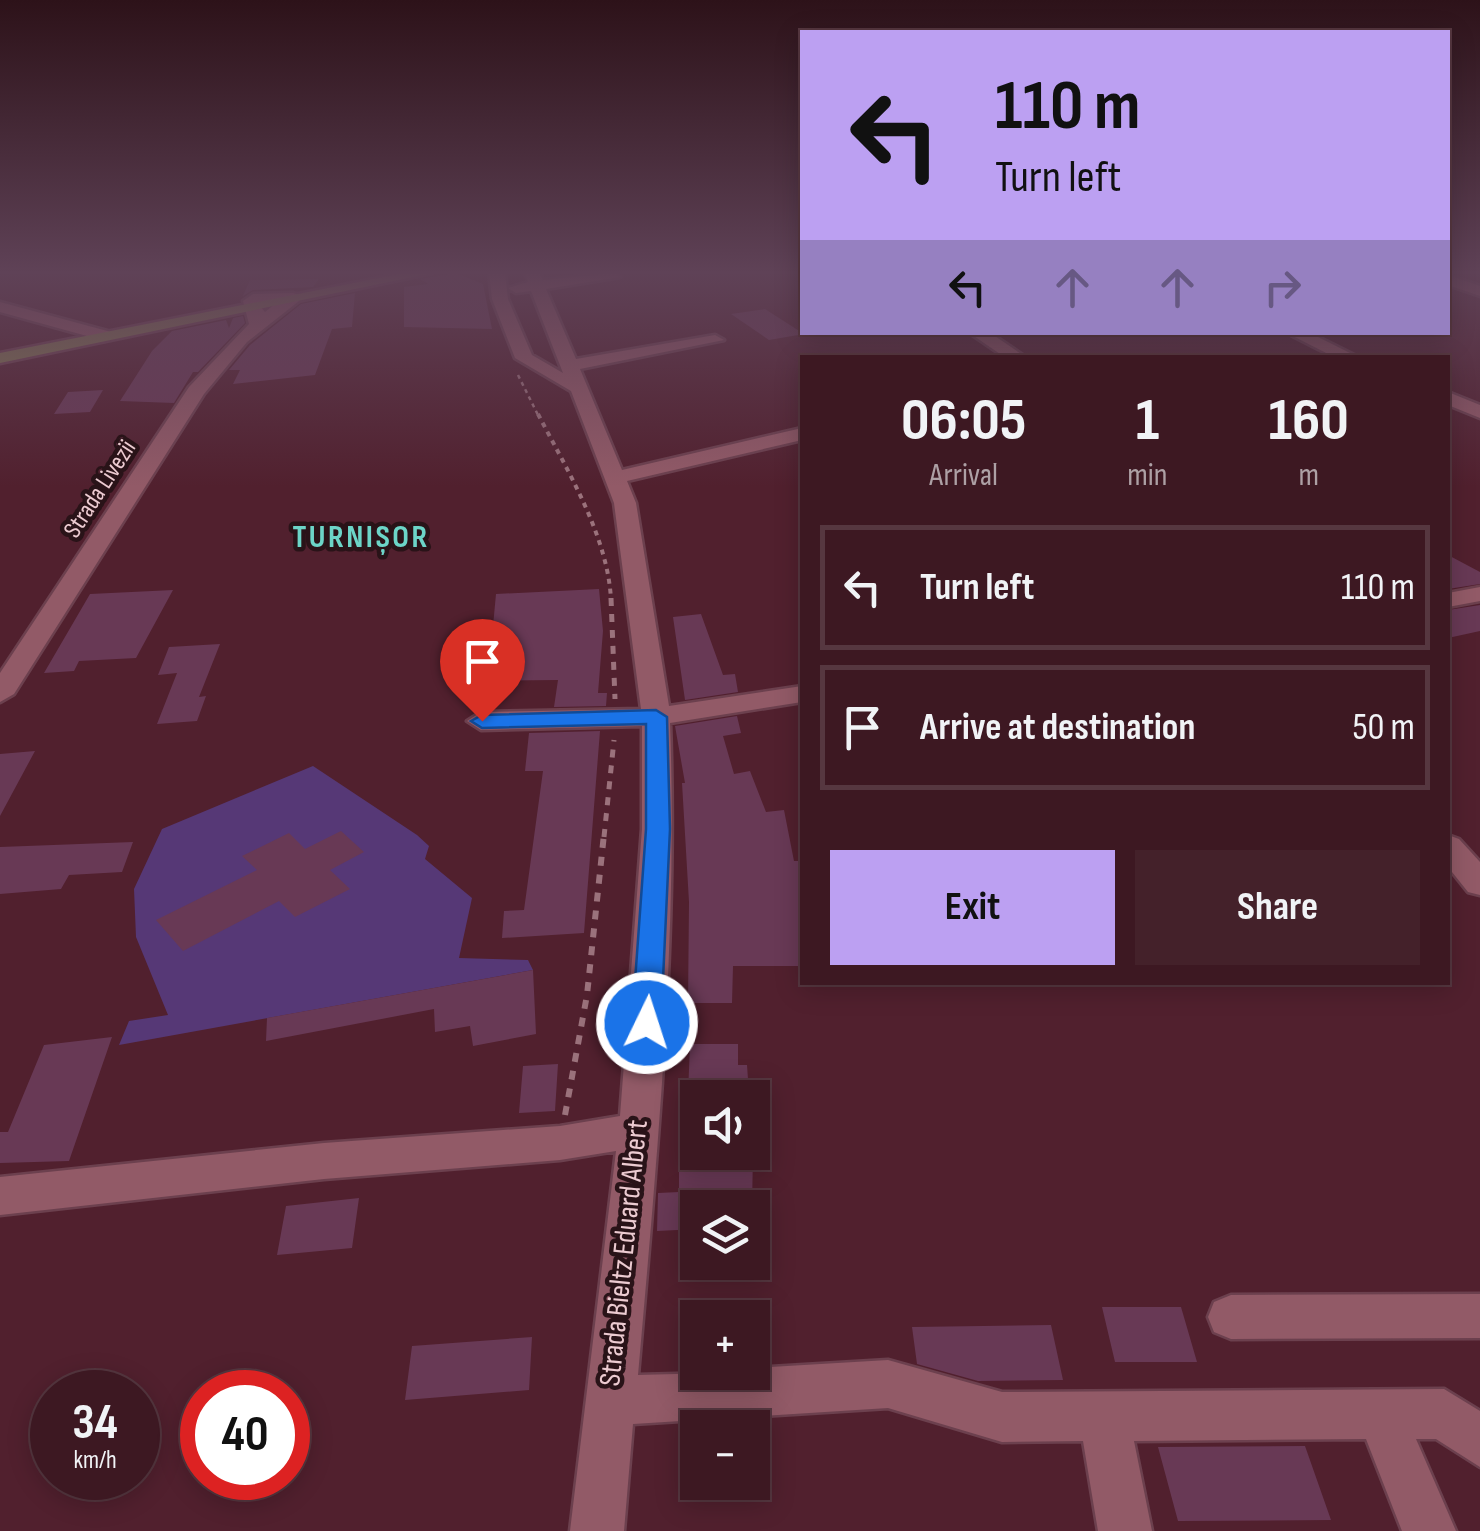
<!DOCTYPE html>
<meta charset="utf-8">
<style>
:root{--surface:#3d1822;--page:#44212a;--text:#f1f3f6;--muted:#ada0a5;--line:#563740;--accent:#bca0f2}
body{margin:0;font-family:"Sofia Sans Condensed",sans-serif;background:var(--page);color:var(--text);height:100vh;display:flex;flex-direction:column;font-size:38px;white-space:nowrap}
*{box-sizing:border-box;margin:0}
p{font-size:32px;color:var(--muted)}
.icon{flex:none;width:55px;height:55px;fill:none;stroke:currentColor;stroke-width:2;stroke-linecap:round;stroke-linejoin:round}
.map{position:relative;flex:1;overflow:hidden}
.drawer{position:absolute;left:800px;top:355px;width:650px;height:630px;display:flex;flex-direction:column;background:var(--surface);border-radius:0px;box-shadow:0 5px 25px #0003,0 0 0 2px var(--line)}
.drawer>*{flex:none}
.guide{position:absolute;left:800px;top:30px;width:650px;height:305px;border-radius:0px;box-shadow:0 5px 25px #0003,0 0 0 2px var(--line);background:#bca0f2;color:#111;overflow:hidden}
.controls{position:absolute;left:680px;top:1080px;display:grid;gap:20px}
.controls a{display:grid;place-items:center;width:90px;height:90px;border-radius:0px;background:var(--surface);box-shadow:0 5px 25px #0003,0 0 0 2px var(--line);font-size:50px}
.speed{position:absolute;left:30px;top:1370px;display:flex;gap:20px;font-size:50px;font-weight:700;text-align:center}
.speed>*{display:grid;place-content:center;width:130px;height:130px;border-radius:50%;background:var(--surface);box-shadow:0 5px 25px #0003,0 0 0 2px var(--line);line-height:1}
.speed small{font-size:25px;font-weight:400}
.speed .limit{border:15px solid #d22;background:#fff;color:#111}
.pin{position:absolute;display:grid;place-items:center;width:85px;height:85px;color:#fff;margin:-102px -42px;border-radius:50% 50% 50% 0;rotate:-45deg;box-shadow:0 0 10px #0007}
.pin .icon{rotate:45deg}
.me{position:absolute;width:110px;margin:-55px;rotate:4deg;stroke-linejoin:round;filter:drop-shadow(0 0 8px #0008)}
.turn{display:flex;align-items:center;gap:35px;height:210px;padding:0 30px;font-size:45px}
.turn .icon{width:130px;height:130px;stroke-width:2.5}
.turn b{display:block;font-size:70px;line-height:85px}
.lanes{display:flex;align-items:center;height:95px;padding:0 30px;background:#0003;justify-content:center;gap:50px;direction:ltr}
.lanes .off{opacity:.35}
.eta{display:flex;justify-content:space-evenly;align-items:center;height:170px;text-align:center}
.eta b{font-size:60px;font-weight:700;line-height:70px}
.action{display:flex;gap:20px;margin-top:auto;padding:20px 30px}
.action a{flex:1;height:115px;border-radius:0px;background:var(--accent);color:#111;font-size:40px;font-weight:700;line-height:115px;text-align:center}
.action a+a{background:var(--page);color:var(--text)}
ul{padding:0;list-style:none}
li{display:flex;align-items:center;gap:30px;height:125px;margin:0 20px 15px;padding:0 10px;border:5px solid var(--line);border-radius:0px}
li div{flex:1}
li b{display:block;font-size:38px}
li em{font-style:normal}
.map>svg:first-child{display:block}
.green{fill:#563876}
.building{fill:#683955}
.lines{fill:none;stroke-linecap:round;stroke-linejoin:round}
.minor-casing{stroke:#6c404e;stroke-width:5}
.major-casing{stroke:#6c404e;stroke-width:5}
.path-far3{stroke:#9b727c;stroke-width:2.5;stroke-dasharray:4 4;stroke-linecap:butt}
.path-far2{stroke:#9b727c;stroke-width:4;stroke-dasharray:5 5;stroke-linecap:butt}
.path-far1{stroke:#9b727c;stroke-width:5;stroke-dasharray:8 8;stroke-linecap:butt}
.path{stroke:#9b727c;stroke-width:6;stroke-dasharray:9 9;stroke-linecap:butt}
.minor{fill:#925a67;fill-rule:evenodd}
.major{fill:#807950;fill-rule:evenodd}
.route{fill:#1a73e8;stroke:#114b97;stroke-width:2.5}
.labels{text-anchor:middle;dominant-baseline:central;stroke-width:9;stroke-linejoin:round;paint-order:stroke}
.far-street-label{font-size:25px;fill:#eccbd1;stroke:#291318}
.street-label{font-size:30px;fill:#eccbd1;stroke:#291318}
.far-district-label{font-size:32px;font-weight:bold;letter-spacing:2.5px;fill:#6cd5c8;stroke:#291318}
</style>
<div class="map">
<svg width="1480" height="1531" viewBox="0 0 1480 1531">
<rect width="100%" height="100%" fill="#51202e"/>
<path class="green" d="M313,766L417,835L429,846L425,859L472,898L459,958L528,960L533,970L119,1045L129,1021L168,1015L136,937L134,889L162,829Z"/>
<path class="building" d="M456,273L483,284L492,329L404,327V287L428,284L420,279Z
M319,279L313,287L253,290L243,296L250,280Z
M355,293L352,327L332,329L315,375L233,384L240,370H229L250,345L301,304Z
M765,309L804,334L769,340L731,314Z
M243,316L245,323L198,372H193L174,403L120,401L152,351L172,331L226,320L229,328L233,318Z
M103,390L90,412L54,414L68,392Z
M1448,555L1480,572V584L1448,589Z
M599,589L603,631L598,693H607L606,706L554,707L558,680L475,681L481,658H490L496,594Z
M173,590L136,658L79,661L74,671L44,673L90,594Z
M1480,605V631L1448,638V610Z
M701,614L723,675L735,674L738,692L685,700L673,617Z
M220,644L199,697L206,696L197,721L157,724L177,673L158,675L169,647Z
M737,716L741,733L723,736L734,774L750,771L766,812L784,810L794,861H802V966H733L732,1003H688L689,902L682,783H685L675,726Z
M600,731L584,933L502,938L504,911L524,910L543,771H525L529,733Z
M35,751L0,816V754Z
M341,831L364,852L330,870L350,889L295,917L279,901L183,951L156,920L257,870L242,856L289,833L305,849Z
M133,842L122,872L69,875L61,889L0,894V847Z
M533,970L536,1034L473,1046L470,1026L435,1032L434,1009L266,1041L267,1018Z
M112,1037L69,1161L0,1163V1132H8L44,1045Z
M690,1044H738V1065H747L749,1093L688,1094Z
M558,1064L555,1111L519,1113L523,1066Z
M679,1152H753L752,1208H698V1229L657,1231L658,1193L679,1192Z
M359,1198L352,1248L277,1255L286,1206Z
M1102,1307H1181L1197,1362H1115Z
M1051,1325L1063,1380L978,1381L917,1364L912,1327Z
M532,1337L529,1390L405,1400L412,1346Z
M1305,1446L1331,1520L1178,1521L1158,1447Z"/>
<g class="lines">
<g class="minor-casing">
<path id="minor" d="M489,273H505L508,299L532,355L563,373L531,291L516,293L508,288L528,282L525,273H539L543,280L616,273L620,277L546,289L576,359L715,335L724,340L580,369L622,470L802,428V440L627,481L636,503L669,706L802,686V702L670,723C678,941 657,1158 638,1375L752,1372V1368L888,1360L1002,1392L1444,1389L1480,1411V1467L1436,1439H1416L1456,1531H1402L1366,1439L1134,1441L1152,1531H1098L1083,1441L1002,1442L888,1408L633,1424L624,1531H570L616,1151L560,1160L324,1179L0,1215V1177L324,1143L560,1126L620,1116L642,829V726L481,730L467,721L481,712L641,709L614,503L571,391L515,358L492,299Z
M1448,275L1480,286V296L1448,285Z
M293,293L299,295V301L247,342L204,394L14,694L0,702V673L189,387L249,324L243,301L253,294ZM276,303L265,312L258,304Z
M0,302L111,332L113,336L105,341L0,312Z
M968,332H989L1027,358H1006Z
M1285,332H1308L1360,358H1336Z
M1448,392L1480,405V418L1448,405Z
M1480,587V601L1448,607V593Z
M1448,835L1459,839L1480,862V895L1468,892L1448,867Z
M1480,1294V1338L1231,1339L1214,1332L1208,1317L1214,1302L1231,1295Z"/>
</g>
<g class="major-casing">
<path id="major" d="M404,273H432L0,363V353Z"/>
</g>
<path class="path-far3" d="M518,375L539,417"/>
<path class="path-far2" d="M538,414C567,470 608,536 611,600"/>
<path class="path-far1" d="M611,598L615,699
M604,837L614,740"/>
<path class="path" d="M565,1115L587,995L604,834"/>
<use href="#minor" class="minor"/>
<use href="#major" class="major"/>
</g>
<linearGradient id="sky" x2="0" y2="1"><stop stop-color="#2d1219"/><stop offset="0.56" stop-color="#5f4257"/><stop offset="1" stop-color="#5f4257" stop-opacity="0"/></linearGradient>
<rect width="1480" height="487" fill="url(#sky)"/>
<path class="route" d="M656,710L667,717L670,829L661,1023L657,1031H637L632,1023L646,829V724L482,728L471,721L482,715Z"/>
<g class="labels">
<g class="far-street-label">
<text transform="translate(100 489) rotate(-57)">Strada Livezii</text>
</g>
<g class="street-label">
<text transform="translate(624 1253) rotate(-84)">Strada Bieltz Eduard Albert</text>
</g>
<g class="far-district-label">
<text x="361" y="537">TURNIȘOR</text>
</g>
</g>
</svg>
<div class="controls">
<a><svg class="icon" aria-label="sound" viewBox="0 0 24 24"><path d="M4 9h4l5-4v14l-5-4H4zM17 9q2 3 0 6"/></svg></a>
<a><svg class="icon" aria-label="layers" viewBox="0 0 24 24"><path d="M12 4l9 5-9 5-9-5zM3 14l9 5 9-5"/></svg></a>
<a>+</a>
<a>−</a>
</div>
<div class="speed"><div>34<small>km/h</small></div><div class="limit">40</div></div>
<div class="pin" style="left:482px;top:721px;background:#d93025"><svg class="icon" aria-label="arrive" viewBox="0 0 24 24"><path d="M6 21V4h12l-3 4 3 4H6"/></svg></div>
<svg class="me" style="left:647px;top:1023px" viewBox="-20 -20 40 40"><circle r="17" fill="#1a73e8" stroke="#fff" stroke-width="3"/><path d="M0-11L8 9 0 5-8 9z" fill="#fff"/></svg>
<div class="guide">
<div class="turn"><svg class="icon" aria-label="left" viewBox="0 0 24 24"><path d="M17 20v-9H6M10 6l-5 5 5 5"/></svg><div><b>110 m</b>Turn left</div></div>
<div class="lanes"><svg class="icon" aria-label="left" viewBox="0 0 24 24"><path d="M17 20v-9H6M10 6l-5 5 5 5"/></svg><svg class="icon off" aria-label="ahead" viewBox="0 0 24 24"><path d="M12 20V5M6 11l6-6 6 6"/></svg><svg class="icon off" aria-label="ahead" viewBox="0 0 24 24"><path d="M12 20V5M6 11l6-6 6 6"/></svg><svg class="icon off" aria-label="right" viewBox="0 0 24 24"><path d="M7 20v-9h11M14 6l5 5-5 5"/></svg></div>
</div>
<section class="drawer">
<div class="eta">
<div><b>06:05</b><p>Arrival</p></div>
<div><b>1</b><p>min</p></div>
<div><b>160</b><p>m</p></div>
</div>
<ul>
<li><svg class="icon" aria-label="left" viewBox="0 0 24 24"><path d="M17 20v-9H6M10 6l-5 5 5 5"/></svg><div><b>Turn left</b></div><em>110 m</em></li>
<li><svg class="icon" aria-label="arrive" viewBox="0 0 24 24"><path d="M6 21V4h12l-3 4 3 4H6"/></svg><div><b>Arrive at destination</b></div><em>50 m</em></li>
</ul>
<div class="action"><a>Exit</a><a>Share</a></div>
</section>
</div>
